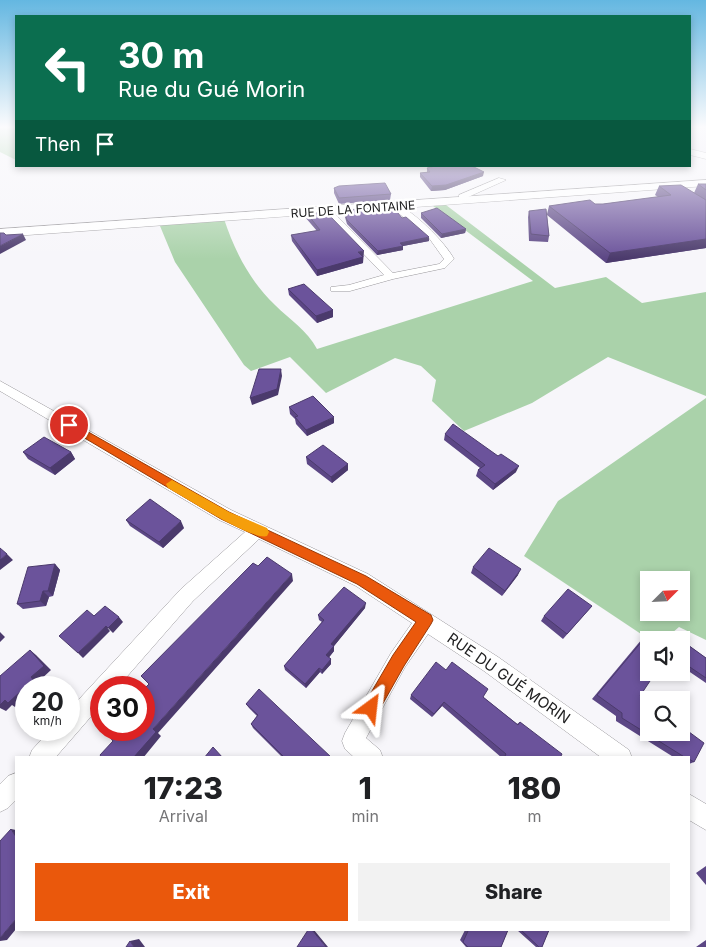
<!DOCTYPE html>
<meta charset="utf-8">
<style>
:root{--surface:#fff;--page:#f2f2f2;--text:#202124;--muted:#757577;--accent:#ea580c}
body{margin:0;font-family:Inter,sans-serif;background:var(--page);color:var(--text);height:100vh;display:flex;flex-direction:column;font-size:19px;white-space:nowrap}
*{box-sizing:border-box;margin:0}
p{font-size:16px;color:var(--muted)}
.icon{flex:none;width:28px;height:28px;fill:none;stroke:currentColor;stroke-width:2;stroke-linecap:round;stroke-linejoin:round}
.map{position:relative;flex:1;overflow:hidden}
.details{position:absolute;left:15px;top:756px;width:675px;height:175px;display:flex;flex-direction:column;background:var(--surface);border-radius:0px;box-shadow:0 2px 8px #0003}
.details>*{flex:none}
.guide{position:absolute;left:15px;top:15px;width:676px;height:152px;border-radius:0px;box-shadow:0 2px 8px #0003;background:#0b6e4f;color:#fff;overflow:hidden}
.needle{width:32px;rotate:66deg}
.tools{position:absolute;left:640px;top:571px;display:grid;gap:10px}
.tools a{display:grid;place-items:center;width:50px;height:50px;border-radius:0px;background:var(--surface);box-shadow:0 2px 8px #0003;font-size:25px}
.speed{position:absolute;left:15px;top:676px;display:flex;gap:10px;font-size:25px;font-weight:700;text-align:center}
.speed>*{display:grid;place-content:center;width:65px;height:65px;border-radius:50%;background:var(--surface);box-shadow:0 2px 8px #0003;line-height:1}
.speed small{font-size:12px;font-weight:400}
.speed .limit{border:8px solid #d22;background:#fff;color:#111}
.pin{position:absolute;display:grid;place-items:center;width:42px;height:42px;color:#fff;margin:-21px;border:2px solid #fff;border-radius:50%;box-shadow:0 1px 5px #0007}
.me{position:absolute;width:55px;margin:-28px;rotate:30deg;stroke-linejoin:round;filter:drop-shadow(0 0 4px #0008)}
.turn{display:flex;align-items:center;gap:18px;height:105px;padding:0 20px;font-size:22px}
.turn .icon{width:65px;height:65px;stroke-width:2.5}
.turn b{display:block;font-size:35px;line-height:42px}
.then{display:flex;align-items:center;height:48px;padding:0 20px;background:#0003;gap:10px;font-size:19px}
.eta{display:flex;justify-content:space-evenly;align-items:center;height:85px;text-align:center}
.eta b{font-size:30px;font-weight:800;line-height:35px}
.action{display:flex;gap:10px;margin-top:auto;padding:10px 20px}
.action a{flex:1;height:58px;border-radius:0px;background:var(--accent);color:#fff;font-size:20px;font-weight:800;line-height:58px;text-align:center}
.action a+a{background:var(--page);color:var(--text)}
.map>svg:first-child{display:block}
.built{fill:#eeeaf6}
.green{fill:#aad2aa;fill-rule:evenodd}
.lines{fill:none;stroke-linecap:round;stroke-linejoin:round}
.minor-casing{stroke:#99979b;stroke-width:1}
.tertiary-casing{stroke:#99979b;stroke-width:1}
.minor{fill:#fff;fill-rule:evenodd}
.tertiary{fill:#fff;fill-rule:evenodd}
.wall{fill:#5c4785}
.shaded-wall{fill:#4b3a6c}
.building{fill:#6b539b;stroke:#4b3a6c}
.route{fill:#ea580c;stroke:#983908}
.slow{fill:#f59e0b}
.labels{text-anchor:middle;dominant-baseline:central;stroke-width:5;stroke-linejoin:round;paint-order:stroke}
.far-street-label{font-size:12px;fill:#222223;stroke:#fff}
.street-label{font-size:15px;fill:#222223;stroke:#fff}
</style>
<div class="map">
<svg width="706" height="947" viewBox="0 0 706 947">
<rect width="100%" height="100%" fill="#f7f6fa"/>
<path class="built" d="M690,126H706V155L690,151Z"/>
<path class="green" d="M0,126H16V160L0,152Z
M446,205L555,288L606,277L642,303L706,292V396L608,357L532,403L464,431L432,401L436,380L421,366L395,358L326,393L290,357L251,371L244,365L175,262L160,226L165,224L224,219C235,252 250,281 275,305C290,320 307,330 317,349L533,281L433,206Z
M706,398V640L679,627L664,640H650L524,556L558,501ZM649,580H681V612H649Z"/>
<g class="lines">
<g class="minor-casing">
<path id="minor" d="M499,178L506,180L466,198V202L459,200V195Z
M394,203C412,209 445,242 454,259L445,268L393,279L350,291H331V287L349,285L384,275L324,213V209H330L393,273L439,264L444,259L429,238L391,207L390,205Z
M0,381L231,510L368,574L498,657L629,750L632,758H602L484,671L428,634L405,667L366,738L380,750L383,758H355L345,749L342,741L345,733L391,653L412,623L356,586L259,539L193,601L117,688H101V705L55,758H29L32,750L50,730H69V710L181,589L245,532L219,520L0,391Z
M16,773V800L8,808L0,812V784L8,776Z
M689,794L706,804V830L689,820Z"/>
</g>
<g class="tertiary-casing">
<path id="tertiary" d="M690,149L706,153V159L690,155Z
M706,180V186L0,237V229Z"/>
</g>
<use href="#minor" class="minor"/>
<use href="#tertiary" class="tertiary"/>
</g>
<path class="wall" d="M427,168L483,176L445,190L431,191L420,177V173L427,172Z
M698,184H706V248L606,263L547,215L549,236L548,242L529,241L528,217L529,211L547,214L549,206L603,204L658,197L655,195L659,186L694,193Z
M334,188L391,194L390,200L339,204L334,193Z
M344,210L402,218L429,241L403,246V250L377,255L347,224L344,214Z
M305,211L364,257H363V263L317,276L292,241L291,235L317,231L305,217Z
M421,213L466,229L465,233L441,238L421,218Z
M288,289L333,310V317L317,323L289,295Z
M289,407L334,423L307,436L296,424L295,419L290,414Z
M445,434L498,456L516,472L493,490L476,476L478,470L480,468L444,440Z
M23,452H71L75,459L55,475L28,459Z
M306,457L348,464V470L332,483L307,464Z
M126,520L184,528L163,548L130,526Z
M55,564L60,570L53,596L49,597L46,606L23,609L17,604Z
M473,567L518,575L502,596L471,573Z
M592,606L563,639L541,621L544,616Z
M365,608L334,646V651L329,657L331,664L322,674L320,672L306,688L285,670L284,666L322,622L319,620L318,615Z
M648,634L640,696L694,762L689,764V758H675L616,721V716L592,699L642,639Z
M681,640L706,658V683L681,666Z
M411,695L483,697L517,724L520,722L560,758H502L442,706L432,717L410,699Z
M246,704L332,758H283L253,728L251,724L257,716L249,708Z
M706,866V885L696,873Z
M465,930H508L501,947H466L460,940Z
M517,930H549L542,947H536Z
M706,940V947H696Z"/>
<path class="shaded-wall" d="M484,172L483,176L445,190L431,191L432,186Z
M466,229L465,233L441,238L442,234Z
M23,234L26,240L0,254V246Z
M429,237V241L403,246V250L377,255L378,251L400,243Z
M706,239V248L606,263L610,253Z
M364,251L363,263L317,276V270L358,252Z
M333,310V317L317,323L316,316Z
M281,369L282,376L278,395L252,405L250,398Z
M334,417V423L307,436L306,430Z
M71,452L75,459L55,475L50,468Z
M348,464V470L332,483L331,477Z
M519,466L516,472L493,490L495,484Z
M181,521L184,528L163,548L159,542Z
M7,554L13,560L0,570V560Z
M55,564L60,570L53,596L48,591Z
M521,569L518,575L502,596L505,591Z
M292,574L293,581L158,733L161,736L143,758H133L153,729Z
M43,591L49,597L46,606L40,601Z
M366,603L365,608L334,646V651L327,660L326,655L331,644Z
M119,617L123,622L113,633L108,628Z
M106,626L110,631L83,658L78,653Z
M0,632L5,637L0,642Z
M30,650L36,655L51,670L38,682L42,686L41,688H29L31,677Z
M331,659V664L322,674V670Z
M319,668L320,672L306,688L305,684Z
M26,690V697L15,707L12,705L6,711L0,708V705L5,700Z
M444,702L442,706L432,717L434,714Z
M11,829L16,830V837Z
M16,919V929L7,940L0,941V938Z
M312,930H314L328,947H326Z
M139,939L145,947H134L130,941Z"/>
<path class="building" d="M435,166H472L484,172L446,185L432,186L420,173L430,172L427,168Z
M385,183L391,194L339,198L334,188L339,186Z
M698,184H706V190Z
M681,185L706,200V239L610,253L549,206L590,200L595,204H603L671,195L659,186Z
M393,207L402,218L406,217L429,237L400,243L403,246L378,251L347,220L344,210Z
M437,208L466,229L442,234L421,213Z
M546,209L549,236L531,234L529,211Z
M305,211L329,215L364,251L358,252L363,257L317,270L291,235L320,230Z
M0,233H4L6,235L23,234L0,246Z
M304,284L333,310L316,316L288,289Z
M259,369H281L277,389L250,398Z
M313,396L334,417L306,430L295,417L298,416L289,407Z
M453,424L498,456L501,454L519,466L495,484L478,470L485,465L445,434Z
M44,437L71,452L50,468L23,452Z
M323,445L348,464L331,477L306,457Z
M150,499L181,521L159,542L126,520Z
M0,548L7,554L0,560Z
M489,548L521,569L505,591L473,567Z
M267,557L292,574L153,729L156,732L133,758H102L100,755L113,741L108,735L112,730H144V689L149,684L141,676L253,563L258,566Z
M55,564L48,591H43L40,601L17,604L28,567Z
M344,587L366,603L331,644L334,646L326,655L331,659L322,670L319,668L305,684L284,666L324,620L318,615Z
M568,589L592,606L567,634L544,616Z
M105,606L119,617L108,628L106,626L78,653L59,636L87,610L94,616Z
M648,634L656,640H649V672H656L640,696L649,703V732H681V726L704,743L694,762L689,759V758H686L622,718V713L597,695Z
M681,640L706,658V678L681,661Z
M30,650L44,666L31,677L35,682L29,688H26V690L22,694L20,692L8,703L5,700L0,705V676Z
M436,662L446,670L452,662L488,689L483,697L518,725L520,722L562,754L560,758H504L506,754L444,702L434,714L411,695Z
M259,689L332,758H285L251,724L258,715L246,704Z
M213,747L223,758H204Z
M11,829L16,837V919L0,938V841Z
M308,930H312L326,947H297Z
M467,930H508L501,947H468L463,942L468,931Z
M521,930H549L542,947H539Z
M130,941L134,947H126Z"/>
<linearGradient id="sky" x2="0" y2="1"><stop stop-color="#64b7e1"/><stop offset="0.49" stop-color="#fbfbfd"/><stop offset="1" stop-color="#fbfbfd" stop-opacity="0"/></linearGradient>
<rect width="706" height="259" fill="url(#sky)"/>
<path class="route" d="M69,421L229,512L366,576L431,615L433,620L431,624L404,666L377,714L371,716L365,714L363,708L365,703L393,655L416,622L357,584L221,519L66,427V422Z"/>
<path class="slow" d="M172,480L229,512L267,528L269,532L267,536C253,541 184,497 168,488L166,484Z"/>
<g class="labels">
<g class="far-street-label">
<text transform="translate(353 209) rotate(-4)">RUE DE LA FONTAINE</text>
</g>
<g class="street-label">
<text transform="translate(509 678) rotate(35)">RUE DU GUÉ MORIN</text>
</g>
</g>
</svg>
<div class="tools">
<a><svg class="needle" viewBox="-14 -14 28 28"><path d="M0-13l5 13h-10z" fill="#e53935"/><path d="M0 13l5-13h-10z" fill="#757577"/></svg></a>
<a><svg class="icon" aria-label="sound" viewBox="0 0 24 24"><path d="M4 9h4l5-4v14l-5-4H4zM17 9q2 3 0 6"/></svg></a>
<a><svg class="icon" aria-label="search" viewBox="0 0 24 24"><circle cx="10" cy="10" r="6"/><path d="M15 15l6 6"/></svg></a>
</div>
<div class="speed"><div>20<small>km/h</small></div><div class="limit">30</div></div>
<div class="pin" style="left:69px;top:425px;background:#d93025"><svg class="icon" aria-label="arrive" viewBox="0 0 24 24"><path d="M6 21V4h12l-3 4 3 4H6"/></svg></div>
<svg class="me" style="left:371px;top:708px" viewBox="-20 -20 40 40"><path d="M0-17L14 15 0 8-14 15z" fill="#ea580c" stroke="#fff" stroke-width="4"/></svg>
<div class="guide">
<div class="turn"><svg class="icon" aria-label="left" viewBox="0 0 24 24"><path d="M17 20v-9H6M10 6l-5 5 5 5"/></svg><div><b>30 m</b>Rue du Gué Morin</div></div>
<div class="then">Then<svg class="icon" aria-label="arrive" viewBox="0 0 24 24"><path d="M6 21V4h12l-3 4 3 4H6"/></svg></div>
</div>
<section class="details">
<div class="eta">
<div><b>17:23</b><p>Arrival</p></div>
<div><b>1</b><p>min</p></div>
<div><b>180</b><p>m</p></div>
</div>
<div class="action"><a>Exit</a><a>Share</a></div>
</section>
</div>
